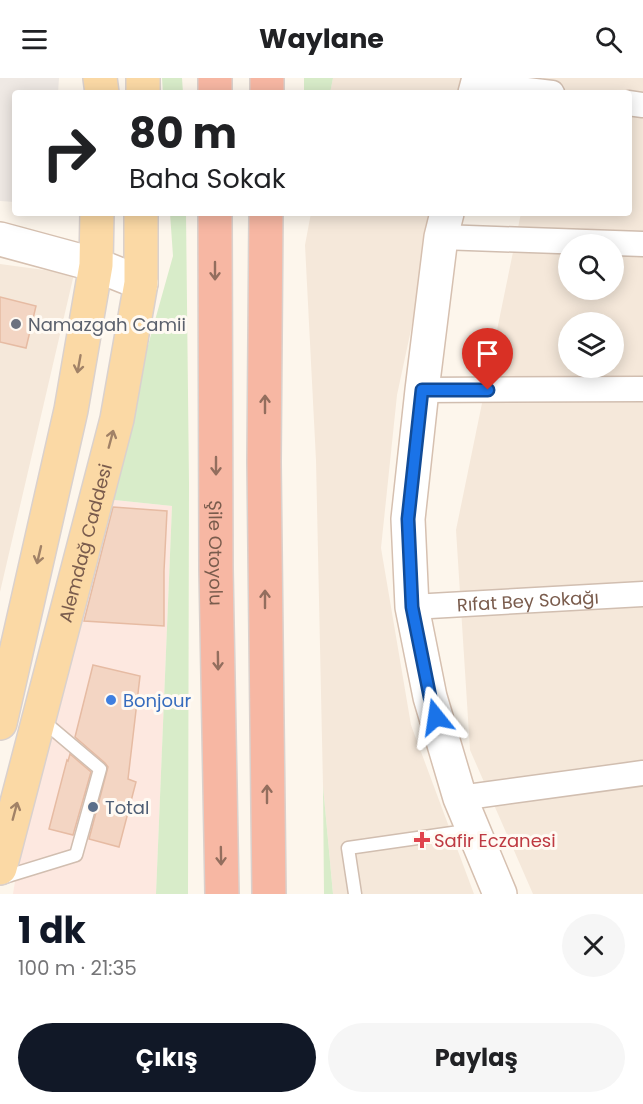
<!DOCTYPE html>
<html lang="tr">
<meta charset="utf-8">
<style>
:root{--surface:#fff;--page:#f6f6f6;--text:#202124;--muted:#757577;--accent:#111827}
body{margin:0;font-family:Poppins,sans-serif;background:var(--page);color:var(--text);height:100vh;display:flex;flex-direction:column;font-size:22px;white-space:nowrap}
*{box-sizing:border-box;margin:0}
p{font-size:20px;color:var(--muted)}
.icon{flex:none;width:33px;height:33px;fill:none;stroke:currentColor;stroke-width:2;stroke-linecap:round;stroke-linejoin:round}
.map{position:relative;height:816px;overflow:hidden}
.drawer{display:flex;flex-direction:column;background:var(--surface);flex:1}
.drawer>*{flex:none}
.hud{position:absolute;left:12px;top:12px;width:620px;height:126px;border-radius:6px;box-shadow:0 3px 15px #0003;background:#fff;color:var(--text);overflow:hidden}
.fabs{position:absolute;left:558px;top:156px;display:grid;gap:12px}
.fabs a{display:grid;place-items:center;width:66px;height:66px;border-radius:50%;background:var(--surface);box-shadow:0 3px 15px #0003;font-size:30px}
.pin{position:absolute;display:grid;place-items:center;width:51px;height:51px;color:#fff;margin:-62px -26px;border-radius:50% 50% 50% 0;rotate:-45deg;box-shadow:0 0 6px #0007}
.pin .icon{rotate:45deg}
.me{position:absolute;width:66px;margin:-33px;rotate:345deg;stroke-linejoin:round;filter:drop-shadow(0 0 4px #0008)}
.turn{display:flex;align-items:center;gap:21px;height:126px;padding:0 18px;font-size:27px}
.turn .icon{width:78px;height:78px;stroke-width:2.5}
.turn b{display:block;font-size:42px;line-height:51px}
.round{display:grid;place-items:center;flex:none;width:63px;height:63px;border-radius:32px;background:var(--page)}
.headline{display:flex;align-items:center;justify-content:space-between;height:102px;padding:0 18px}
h1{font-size:36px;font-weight:700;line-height:45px;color:var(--accent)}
.button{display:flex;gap:12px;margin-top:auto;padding:12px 18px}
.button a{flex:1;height:69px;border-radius:36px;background:var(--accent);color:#fff;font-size:24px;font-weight:700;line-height:69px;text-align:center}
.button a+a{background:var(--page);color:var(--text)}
header{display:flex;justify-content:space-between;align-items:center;height:78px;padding:0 18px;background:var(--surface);font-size:27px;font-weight:700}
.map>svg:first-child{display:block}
.residential{fill:#f5e8da;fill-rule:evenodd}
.commercial{fill:#fde8e0}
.industrial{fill:#efe9e4}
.green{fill:#d8ecc9}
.building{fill:#f3d5c3;stroke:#e6bba3;stroke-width:1.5}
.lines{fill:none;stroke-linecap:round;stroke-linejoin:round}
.lane-casing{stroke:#d1beb0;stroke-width:15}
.street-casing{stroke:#d1beb0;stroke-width:27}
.secondary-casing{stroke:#d6c0b0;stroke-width:36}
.primary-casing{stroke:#dad1cd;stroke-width:36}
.highway-casing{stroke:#dad1cd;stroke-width:36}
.lane{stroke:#fff;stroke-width:12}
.street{stroke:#fff;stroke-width:24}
.secondary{stroke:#fff;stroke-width:33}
.primary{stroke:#fbd9a5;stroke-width:33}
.highway{stroke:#f7b7a3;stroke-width:33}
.oneway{stroke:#936e5e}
.oneway2{stroke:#a18267}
.route-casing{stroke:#114b97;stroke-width:15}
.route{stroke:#1a73e8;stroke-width:10}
.worship-dot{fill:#6b7280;stroke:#fffaf3;stroke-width:2}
.shop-dot{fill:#3f7fe0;stroke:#fffaf3;stroke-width:2}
.service-dot{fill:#5c6f8a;stroke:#fffaf3;stroke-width:2}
.health-dot{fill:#e0444e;stroke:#fffaf3;stroke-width:2}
.labels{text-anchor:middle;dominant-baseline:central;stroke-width:6;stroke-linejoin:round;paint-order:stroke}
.worship-label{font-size:18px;fill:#5b616d;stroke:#fffaf3;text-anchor:start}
.street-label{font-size:18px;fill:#7a5c4d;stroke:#fffaf3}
.shop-label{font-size:18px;fill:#366cbe;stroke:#fffaf3;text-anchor:start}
.service-label{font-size:18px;fill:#4e5e75;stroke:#fffaf3;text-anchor:start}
.health-label{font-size:18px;fill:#be3a42;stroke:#fffaf3;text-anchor:start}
</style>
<header><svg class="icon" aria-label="menu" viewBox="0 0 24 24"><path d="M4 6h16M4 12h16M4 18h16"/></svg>Waylane<svg class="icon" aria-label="search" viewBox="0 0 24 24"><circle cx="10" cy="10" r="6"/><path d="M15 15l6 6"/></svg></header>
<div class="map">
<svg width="643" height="816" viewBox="0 0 643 816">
<rect width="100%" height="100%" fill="#fdf6ec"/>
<path class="residential" d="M333,0H465L462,15H330Z
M543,0H643V816H533L470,672L456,452L521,135H628V15H541ZM568,166H614V212H568ZM568,244H614V290H568Z
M311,135H436L397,317L381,470L411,647L474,816H333L323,708L316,382L305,167Z
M0,186L74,196L0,514Z"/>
<path class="commercial" d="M105,421L172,428L156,816H13L23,754Z"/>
<path class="industrial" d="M0,0H59L58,15H15V124L0,123Z"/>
<path class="green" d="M162,0H182L183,15H163Z
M304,0H333L330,15H304Z
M170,135H186L189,406L188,816H156L172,428L105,421L173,178Z
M323,708L333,816H324Z"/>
<path class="building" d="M0,219L36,228L26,270L0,264Z
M113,429L167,433L164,493V548L84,543Z
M93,587L140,598L128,701L136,704L119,769L89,761L108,689L105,685L75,659Z
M70,676L91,694L73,757L49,751L67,682L68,683Z"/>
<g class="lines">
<g class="lane-casing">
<path id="lane" d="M1,800L76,777L100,691L42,642
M355,816L348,770L473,752"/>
</g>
<g class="street-casing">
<g id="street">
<path d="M478,6L552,15"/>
<path d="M628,25L643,27"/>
<path d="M441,159L643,166"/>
<path d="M422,312L643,311"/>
<path id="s1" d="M412,529L643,516"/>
<path d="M460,720L643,695"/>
</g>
</g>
<g class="secondary-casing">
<path id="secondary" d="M475,15L479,0
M447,135L441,159L422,312L408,441L412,529L430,619L460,720L500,816
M0,161L96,187L141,205"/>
</g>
<g class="primary-casing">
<g id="primary">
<path d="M100,0L102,15"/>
<path d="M143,15V0"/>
<path d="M0,645L71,332L96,187L97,135"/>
<path id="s2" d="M0,790L117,341L141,205V135"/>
</g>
</g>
<g class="highway-casing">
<g id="highway">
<path d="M215,0V15"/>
<path d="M267,15V0"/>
<path id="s3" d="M215,135L216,491L222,816"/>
<path d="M266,135L264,384L269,816"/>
</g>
</g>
<use href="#lane" class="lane"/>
<use href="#street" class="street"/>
<use href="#secondary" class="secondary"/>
<use href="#primary" class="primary"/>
<use href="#highway" class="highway"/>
</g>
<defs><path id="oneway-shaft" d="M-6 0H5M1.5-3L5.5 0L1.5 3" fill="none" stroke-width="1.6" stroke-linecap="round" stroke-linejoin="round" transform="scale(1.5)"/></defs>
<g class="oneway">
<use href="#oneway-shaft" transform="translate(215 193) rotate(90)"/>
<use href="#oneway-shaft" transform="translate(265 326) rotate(-90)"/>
<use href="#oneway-shaft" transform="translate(216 388) rotate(90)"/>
<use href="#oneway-shaft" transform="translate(265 521) rotate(-90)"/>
<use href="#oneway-shaft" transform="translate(218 583) rotate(89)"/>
<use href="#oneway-shaft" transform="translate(267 716) rotate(-90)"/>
<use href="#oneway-shaft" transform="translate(221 778) rotate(89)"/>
</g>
<g class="oneway2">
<use href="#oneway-shaft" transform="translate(79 286) rotate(100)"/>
<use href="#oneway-shaft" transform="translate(111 361) rotate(-75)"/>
<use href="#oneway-shaft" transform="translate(39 477) rotate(103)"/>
<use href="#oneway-shaft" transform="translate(15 733) rotate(-75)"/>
</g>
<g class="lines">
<g class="route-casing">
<path id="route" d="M436,639L430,619L412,529L408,441L422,312H488"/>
</g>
<use href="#route" class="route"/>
</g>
<circle class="worship-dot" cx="16" cy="246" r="6"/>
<circle class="shop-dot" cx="111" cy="622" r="6"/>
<circle class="service-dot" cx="93" cy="729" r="6"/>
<path class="health-dot" d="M419 753h6v6h6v6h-6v6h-6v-6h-6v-6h6z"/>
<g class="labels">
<g class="worship-label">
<text x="28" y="246">Namazgah Camii</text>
</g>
<g class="street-label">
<text stroke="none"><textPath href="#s2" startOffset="336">Alemdağ Caddesi</textPath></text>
<text stroke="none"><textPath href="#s3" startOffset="340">Şile Otoyolu</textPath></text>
<text stroke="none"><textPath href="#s1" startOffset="116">Rıfat Bey Sokağı</textPath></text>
</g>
<g class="shop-label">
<text x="123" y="622">Bonjour</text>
</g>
<g class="service-label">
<text x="105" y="729">Total</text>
</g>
<g class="health-label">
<text x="434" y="762">Safir Eczanesi</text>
</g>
</g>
</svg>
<div class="fabs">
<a><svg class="icon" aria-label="search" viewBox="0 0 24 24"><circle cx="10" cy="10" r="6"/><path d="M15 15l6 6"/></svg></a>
<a><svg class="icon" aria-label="layers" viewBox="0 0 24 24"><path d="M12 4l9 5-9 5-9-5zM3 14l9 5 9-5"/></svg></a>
</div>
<div class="pin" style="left:488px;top:312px;background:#d93025"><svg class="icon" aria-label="arrive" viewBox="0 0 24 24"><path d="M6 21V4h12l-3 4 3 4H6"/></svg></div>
<svg class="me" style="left:436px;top:639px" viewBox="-20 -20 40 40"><path d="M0-17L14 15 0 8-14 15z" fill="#1a73e8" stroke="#fff" stroke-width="4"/></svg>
<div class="hud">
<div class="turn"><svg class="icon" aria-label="right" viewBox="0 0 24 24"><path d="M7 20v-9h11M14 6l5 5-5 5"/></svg><div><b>80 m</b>Baha Sokak</div></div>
</div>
</div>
<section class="drawer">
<div class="headline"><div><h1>1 dk</h1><p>100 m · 21:35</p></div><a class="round"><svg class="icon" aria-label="close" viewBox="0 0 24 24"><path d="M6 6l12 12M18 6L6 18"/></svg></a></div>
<div class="button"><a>Çıkış</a><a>Paylaş</a></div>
</section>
